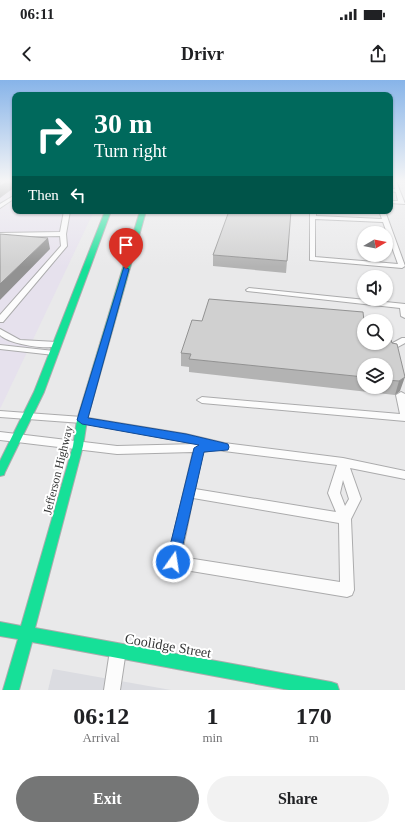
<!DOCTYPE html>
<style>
:root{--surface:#fff;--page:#f2f2f2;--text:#202124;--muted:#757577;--accent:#757676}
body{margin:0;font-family:Georgia,serif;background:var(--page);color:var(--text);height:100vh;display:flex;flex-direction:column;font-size:15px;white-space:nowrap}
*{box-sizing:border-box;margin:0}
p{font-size:13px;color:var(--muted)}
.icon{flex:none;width:22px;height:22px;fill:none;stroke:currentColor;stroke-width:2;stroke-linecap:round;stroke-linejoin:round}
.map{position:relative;height:610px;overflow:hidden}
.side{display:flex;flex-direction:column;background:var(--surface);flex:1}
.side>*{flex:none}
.top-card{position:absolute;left:12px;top:12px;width:381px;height:122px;border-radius:8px;box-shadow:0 1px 3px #0004;background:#00695c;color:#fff;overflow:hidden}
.needle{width:26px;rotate:80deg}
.controls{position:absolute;left:357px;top:146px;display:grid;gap:8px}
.controls a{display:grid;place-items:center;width:36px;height:36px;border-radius:50%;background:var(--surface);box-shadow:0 1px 3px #0004;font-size:20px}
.pin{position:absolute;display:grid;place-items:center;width:34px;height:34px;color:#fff;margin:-41px -17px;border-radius:50% 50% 50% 0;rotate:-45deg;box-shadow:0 0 4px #0007}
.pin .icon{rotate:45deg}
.me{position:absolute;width:44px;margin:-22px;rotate:13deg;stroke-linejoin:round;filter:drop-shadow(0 0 3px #0008)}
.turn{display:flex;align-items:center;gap:14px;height:84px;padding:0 16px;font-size:18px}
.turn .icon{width:52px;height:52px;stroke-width:2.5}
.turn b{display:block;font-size:28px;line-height:34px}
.then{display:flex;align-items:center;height:38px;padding:0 16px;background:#0003;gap:8px;font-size:15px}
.eta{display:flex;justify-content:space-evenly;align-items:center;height:68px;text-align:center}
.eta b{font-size:24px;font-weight:600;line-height:28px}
.cta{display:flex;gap:8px;margin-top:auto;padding:8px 16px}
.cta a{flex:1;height:46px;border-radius:24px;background:var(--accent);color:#fff;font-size:16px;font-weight:600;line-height:46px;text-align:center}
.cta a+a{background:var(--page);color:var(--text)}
.status{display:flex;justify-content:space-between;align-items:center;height:28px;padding:0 20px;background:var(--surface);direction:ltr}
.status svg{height:11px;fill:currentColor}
header{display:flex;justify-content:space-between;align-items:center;height:52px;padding:0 16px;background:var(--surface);font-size:18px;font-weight:600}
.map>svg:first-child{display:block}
.built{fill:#dbdce1}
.medical{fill:#e6e1ed}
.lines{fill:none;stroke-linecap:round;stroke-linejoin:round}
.lane-casing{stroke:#ababac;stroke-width:2}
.fast-casing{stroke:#ababac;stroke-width:2}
.lane{fill:#fcfcfc;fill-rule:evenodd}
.fast{fill:#16e098;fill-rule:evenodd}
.wall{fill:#b3b3b3;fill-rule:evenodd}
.shaded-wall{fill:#929292}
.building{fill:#d0d0d0;stroke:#929292}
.route{fill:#1a73e8;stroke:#114b97}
.labels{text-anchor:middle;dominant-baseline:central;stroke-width:4;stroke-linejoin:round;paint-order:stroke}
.street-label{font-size:12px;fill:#373838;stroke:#fff}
.near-street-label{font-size:14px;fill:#373838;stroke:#fff}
</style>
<div class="status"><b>06:11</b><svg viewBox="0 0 49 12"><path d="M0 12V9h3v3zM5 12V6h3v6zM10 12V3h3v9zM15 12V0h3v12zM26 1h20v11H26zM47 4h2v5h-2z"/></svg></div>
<header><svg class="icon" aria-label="back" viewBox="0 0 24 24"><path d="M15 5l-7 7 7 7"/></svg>Drivr<svg class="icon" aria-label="share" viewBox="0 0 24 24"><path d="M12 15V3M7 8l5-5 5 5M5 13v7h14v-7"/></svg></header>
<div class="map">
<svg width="405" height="610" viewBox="0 0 405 610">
<rect width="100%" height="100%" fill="#e9e9ea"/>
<path class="built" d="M53,589L171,610H48Z"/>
<path class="medical" d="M0,101H15V131H94L0,329Z"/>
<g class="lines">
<g class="lane-casing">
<path id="lane" d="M392,101H396L405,124L390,123V121H398L396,112L390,111V109H395Z
M15,115V118L0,128V124Z
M64,131H70L66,154L67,166L3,242H0V235L61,166L60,156L0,157V153L60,152Z
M310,131H316V136L382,139L379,131H385L405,186L402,188L310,180ZM315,139L383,142L398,184L315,177Z
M249,208L405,224V238L401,236L400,228L247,211L246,210Z
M0,249L20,260L57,262L61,264C52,272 9,264 0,255Z
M402,258H405V263L396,268L395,275H389L388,273L389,265Z
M0,265L54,271L58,273L54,275L0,269Z
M401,312L405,314V341L202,323L197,320L202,317L400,334L396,315Z
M0,331L82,337L186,354L224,363L343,378L405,391V399L350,388L361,419L351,439L354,510L352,515L347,517L173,488L168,486L167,482L193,372L117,374L0,360V352L117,366L197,364L82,343L0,337ZM209,367L224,371L337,385L328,413L336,432L195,409L203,372L208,371ZM343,400L349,419L345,426L340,413ZM193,418L339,443L340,502L181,477Z
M117,569L122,572L125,577L120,610H104L109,577L112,572Z"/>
</g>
<g class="fast-casing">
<path id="fast" d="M105,131H111L44,312L5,392L4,395L0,396V381L34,312Z
M140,131H146L87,340L83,366L35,548L331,602L337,604L339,610H289L32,562L19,610H3L18,559L0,556V542L21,546L73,366L77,340Z"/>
</g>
<use href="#lane" class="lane"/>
<use href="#fast" class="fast"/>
</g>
<path class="wall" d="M213,175L287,181L286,193L213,186Z
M364,263H392L397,264L400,311L395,315L189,292V287L181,286V273ZM364,285H386V307H364Z"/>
<path class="shaded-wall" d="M8,101H15V107L0,118V106Z
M48,158L50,169L0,220V204Z
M405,297L400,311L395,315L399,301Z"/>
<path class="building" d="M0,101H8L0,106Z
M229,131H291L287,181L213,175Z
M0,154L48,158L0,204Z
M209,219L363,232L364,241V263H386V260H391L392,263L397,264L405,297L399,301L386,300V285H364V297L189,279L191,274L181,273L192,240L202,241Z"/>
<linearGradient id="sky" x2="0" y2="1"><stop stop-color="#87b4e9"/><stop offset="0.54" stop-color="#f5f5f6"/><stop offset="1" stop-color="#f5f5f6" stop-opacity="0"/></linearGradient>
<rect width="405" height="187" fill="url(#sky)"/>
<path class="route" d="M124,187L129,189L88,338L186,354L224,363L228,364L229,367L228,370L204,372L179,482L178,486L173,488L168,486L166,482L194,368L199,365L82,344L77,340Z"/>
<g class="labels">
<g class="street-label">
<text transform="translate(58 390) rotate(-76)">Jefferson Highway</text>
</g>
<g class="near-street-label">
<text transform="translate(168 566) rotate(10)">Coolidge Street</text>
</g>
</g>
</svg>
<div class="controls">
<a><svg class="needle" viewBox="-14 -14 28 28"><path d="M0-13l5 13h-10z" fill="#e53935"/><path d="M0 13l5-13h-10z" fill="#757577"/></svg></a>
<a><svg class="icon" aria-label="sound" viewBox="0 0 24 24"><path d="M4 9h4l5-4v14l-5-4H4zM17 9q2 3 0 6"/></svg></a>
<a><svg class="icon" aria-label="search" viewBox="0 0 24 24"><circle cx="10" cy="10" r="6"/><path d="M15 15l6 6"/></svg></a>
<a><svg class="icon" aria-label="layers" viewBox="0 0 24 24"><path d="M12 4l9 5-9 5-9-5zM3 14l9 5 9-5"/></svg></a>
</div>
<div class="pin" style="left:126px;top:189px;background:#d93025"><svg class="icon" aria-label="arrive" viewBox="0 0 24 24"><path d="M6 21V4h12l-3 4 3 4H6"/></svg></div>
<svg class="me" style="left:173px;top:482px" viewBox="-20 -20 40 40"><circle r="17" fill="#1a73e8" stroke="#fff" stroke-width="3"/><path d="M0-11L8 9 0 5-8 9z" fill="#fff"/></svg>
<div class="top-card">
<div class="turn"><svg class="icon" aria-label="right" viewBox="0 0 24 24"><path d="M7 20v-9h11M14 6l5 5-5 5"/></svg><div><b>30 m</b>Turn right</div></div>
<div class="then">Then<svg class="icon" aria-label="left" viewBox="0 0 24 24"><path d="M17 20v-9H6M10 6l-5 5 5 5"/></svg></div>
</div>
</div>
<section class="side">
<div class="eta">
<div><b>06:12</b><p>Arrival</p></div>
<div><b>1</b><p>min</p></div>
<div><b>170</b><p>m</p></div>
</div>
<div class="cta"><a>Exit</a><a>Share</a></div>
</section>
